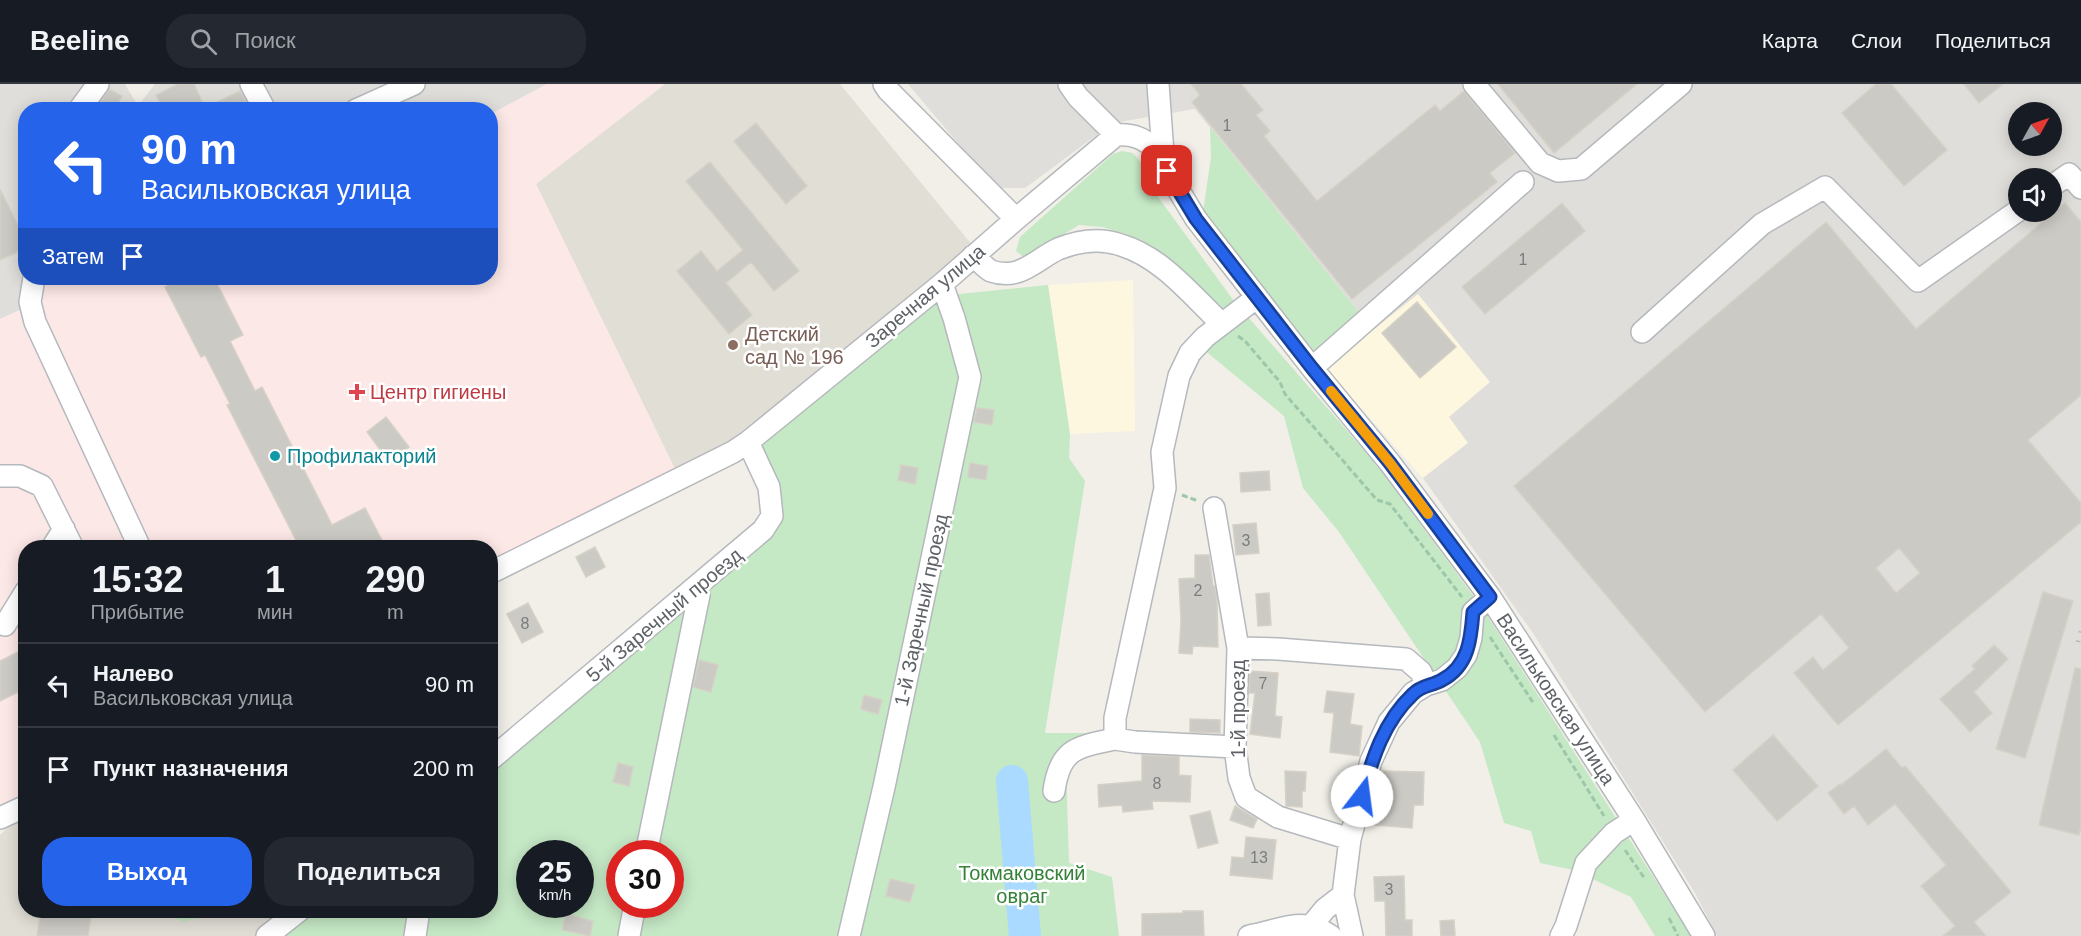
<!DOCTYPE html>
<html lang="ru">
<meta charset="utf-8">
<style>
:root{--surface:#171b24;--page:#242831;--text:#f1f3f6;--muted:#9ea1a6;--line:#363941;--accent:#2563eb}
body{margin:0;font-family:Helvetica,sans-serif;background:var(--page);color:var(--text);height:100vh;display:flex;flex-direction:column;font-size:22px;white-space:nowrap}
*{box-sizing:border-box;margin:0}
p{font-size:20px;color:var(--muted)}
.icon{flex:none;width:33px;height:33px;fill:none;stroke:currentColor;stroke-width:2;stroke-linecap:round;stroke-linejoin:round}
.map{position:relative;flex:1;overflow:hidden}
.side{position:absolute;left:18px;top:456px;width:480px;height:378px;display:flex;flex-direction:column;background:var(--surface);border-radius:24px;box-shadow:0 3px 15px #0003}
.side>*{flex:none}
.top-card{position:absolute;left:18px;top:18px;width:480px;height:183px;border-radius:24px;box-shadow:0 3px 15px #0003;background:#2563eb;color:#fff;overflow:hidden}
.needle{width:39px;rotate:50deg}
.controls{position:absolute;left:2008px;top:18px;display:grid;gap:12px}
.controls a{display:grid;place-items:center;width:54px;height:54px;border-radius:50%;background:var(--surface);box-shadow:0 3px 15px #0003;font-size:30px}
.speed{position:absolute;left:516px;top:756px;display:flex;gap:12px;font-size:30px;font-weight:700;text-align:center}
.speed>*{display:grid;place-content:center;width:78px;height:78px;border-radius:50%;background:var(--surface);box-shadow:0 3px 15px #0003;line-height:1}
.speed small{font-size:15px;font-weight:400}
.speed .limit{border:9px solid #d22;background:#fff;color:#111}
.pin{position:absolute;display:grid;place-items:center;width:51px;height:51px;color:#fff;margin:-26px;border-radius:12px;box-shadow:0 3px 9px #0006}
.me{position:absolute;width:66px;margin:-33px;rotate:15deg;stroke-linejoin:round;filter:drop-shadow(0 0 4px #0008)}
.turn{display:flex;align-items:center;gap:21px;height:126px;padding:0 24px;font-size:27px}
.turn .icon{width:78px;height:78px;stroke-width:2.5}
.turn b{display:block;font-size:42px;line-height:51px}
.then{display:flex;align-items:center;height:57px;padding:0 24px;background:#0003;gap:12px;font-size:22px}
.eta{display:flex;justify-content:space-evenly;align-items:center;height:102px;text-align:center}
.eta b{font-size:36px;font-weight:700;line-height:42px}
.button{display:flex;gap:12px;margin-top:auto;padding:12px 24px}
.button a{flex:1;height:69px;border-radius:24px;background:var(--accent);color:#fff;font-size:24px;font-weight:700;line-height:69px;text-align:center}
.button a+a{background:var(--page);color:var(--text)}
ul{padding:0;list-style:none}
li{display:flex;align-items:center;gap:18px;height:84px;padding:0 24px;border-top:2px solid var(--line)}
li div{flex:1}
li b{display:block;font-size:22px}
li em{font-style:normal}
header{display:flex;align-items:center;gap:36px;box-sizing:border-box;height:84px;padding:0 30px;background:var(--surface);border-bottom:2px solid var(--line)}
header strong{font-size:28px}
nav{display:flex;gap:33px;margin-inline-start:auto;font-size:21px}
.search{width:420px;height:54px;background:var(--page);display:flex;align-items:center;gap:15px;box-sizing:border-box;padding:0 21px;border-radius:24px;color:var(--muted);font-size:22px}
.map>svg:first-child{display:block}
.commercial{fill:#fef7e0}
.industrial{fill:#e0deda;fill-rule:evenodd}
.education{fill:#e1ded6}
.medical{fill:#fce8e6}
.green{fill:#c5e8c5;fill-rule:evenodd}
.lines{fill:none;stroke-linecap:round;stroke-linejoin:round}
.river{stroke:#aadaff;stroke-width:32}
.building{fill:#cccac5;stroke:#d6d1c6;stroke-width:1.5;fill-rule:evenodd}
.minor-casing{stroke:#b5b8bc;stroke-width:24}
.path{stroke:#9cc7a9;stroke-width:3;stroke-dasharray:6 3;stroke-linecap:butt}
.minor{stroke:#fff;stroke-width:21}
.rail{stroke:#b6b7b8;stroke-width:4.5;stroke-dasharray:1.5 8;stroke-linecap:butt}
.route-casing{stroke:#184099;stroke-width:15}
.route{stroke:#2563eb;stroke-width:10}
.slow{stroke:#f59e0b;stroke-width:10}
.education-dot{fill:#8d6e63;stroke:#fff;stroke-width:2}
.health-dot{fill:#e0444e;stroke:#fff;stroke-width:2}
.culture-dot{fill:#0f9aa8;stroke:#fff;stroke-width:2}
.labels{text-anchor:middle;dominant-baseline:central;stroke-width:5;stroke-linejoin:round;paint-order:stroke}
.number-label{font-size:16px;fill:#7a7d7f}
.street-label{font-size:20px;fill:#5f6368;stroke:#fff}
.education-label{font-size:20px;fill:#785e54;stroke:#fff;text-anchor:start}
.health-label{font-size:20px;fill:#be3a42;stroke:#fff;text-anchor:start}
.culture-label{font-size:20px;fill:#0d838f;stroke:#fff;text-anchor:start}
.park-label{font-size:20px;fill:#348238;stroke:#fff}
</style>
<header>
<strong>Beeline</strong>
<div class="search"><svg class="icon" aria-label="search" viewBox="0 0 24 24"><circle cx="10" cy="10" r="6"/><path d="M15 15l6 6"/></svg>Поиск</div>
<nav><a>Карта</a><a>Слои</a><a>Поделиться</a></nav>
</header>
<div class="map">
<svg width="2081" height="852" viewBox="0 0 2081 852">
<rect width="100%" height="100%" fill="#f1efe8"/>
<path class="commercial" d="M1133,196L1135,347L1070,350L1048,201Z
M1418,210L1490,298L1449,333L1468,359L1423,394L1328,286L1332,279Z"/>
<path class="industrial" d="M0,0H125L138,22L155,0H547L491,30L490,26H26V194L24,224L0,235Z
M908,0H2081V852H1717L1695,809L1533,549L1423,394L1468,359L1449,333L1490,298L1418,210L1373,246L1195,25L1113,39L1025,104H1002L973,77ZM2019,28H2052V62H2019ZM2019,94H2052V128H2019Z"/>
<path class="education" d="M665,0H840L972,161L729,361L676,387L536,100Z
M25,732L26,826L291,827L258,852H0V751L12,739Z"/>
<path class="medical" d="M547,0H665L536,100L676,387L491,479L490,464L148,463L39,229L41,194H490L491,30Z
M24,224L133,463L26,464L25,709L0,721V235Z"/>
<path class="green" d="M1210,43L1361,231L1317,269L1309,267L1203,128L1211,73Z
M1122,67L1133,69L1145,83L1142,91L1234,217L1223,224L1213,219L1127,150L1102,143L1079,141L1025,174L1016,167L1020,153L1113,70Z
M1048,201L1070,350L1069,374L1085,397L1045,649H1107L1066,683L1069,779L1112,793L1119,852H258L291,827L490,826L491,671L768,430L746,370L936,217L959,210ZM530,770H580V820H530ZM620,770H670V820H620Z
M1248,233L1377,381L1485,528L1691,852H1655L1631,813L1573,786L1540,779L1531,747L1504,739L1480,658L1339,448L1303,404L1284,332L1203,265Z
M161,827H212L204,833L183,838Z"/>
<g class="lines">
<path class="river" d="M1012,697L1025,852"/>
</g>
<path class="building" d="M178,0H194L205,24L240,7L248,21L239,26H164L156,11Z
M1191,0H1241L1263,26L1256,31L1270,47L1264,52L1317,117L1435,21L1440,27L1464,7L1515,69L1490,89L1497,98L1352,215L1192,18L1200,11Z
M1498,0H1637L1554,69Z
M1876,0H1891L1947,66L1904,102L1842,29Z
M1964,0H2003L1979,19Z
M109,5L122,12L114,26H95Z
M756,39L807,102L786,120L734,57Z
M710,78L799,187L774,207L751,178L726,199L752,231L729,250L677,187L701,167L717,187L743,166L686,97Z
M0,105L26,158V164L0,176Z
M1562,119L1585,147L1485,230L1462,203Z
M2065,119L2081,138V311L2028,356L2081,419V438L1838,641L1794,589L1813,573L1823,586L1849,564L1821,530L1705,628L1514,402L1826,138L1916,245ZM1899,464L1920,489L1896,509L1876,484Z
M184,194H214L243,251L230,257L255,307L262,303L332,441L365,424L386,464H300L227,321L230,320L205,271L201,273L165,203Z
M1417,218L1456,263L1420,294L1382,249Z
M977,324L994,326L992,341L974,338Z
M386,333L409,363L389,378L367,348Z
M970,379L988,382L986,396L968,393Z
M901,381L918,384L915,400L898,396Z
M1269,387L1270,406L1241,408L1240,389Z
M1256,439L1259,469L1236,471L1233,441Z
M595,463L605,483L586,493L576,473Z
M1195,471H1209L1213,502H1215L1217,517L1218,563L1193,562L1192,570L1179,569L1181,537L1179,495L1195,494Z
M2043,508L2073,517L2025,674L1996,665Z
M1269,509L1271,541L1258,542L1256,510Z
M528,519L543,548L522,559L507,530Z
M1994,561L2008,575L1974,608L1992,629L1970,648L1940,615L1975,585L1972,582Z
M26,564V604L0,617V577Z
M699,576L718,581L711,608L693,603Z
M2075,584L2081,585V743L2079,751L2039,741Z
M1250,587L1278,589L1275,632L1282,633L1280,654L1250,650L1255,609H1249Z
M1327,607L1354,610L1350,640L1362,642L1359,672L1330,668L1334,629L1324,628Z
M864,611L882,616L878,630L861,625Z
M1190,635L1220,636V649L1190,648Z
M1773,651L1818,702L1777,737L1733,686Z
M1886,665L1902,684L1905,682L2011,808L1974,838L1986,852H1943L1955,842L1921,802L1946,781L1895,720L1868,741L1854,722L1844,730L1828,709L1840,700L1841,701Z
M1142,671L1179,673V691L1191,692L1190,718L1152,717L1153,725L1123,728L1122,721L1099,723L1098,701L1142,697Z
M618,679L633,683L629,702L613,698Z
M1285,687L1306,688L1305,707H1302V723L1286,722Z
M1381,687L1424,688L1423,721H1414L1412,744L1375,741L1377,717H1373Z
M1235,722L1257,735L1253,744L1230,736Z
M1210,727L1218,759L1198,764L1190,732Z
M1246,753L1276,756L1272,795L1230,791L1232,773L1244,774Z
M1404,792L1405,836H1412V852H1386L1385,817H1375L1374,793Z
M890,795L915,801L910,818L886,812Z
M41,826H92L88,852H37Z
M1183,827H1203L1204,852H1142V830L1183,829Z
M566,830L593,837L590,852L562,846Z
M1454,836L1455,852H1441L1440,837Z"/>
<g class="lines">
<g class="minor-casing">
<path id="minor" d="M251,0L265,26
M884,0L888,6L1016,135
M1069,0L1078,13L1116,51
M1158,0L1163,69L1167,87L1196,135L1312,284L1390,379L1490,513L1634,736L1704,852
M1474,0L1540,79L1558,87L1581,85L1681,0
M79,26L98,0
M356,26L414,0
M2052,102L2069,90L2081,104
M973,172C979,176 985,184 991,187C1020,197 1035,176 1058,165C1078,157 1101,154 1121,161C1163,174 1191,211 1222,240
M34,194L30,218L35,238L140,464
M1642,248L1762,140L1825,103L1918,197L2019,126
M1312,284L1523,98
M0,392H20L42,402L73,464
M1214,424L1238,564L1235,663L1239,694L1246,713L1278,733L1350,755
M52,464L64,445
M490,489L733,368L748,358L942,200L1016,135L1116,51C1137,49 1145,57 1163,69
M5,541L26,507
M1238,564L1278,565L1406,575L1421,588L1426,601
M1115,655L1135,658L1235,663
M490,676L763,446L772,432L769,403L748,358
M1054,707C1060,664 1077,663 1115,655V634L1165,404L1162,368L1179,292L1190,269L1205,253L1256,214
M0,734L26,722
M646,770L699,511L697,503
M1311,842L1325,825L1343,811
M267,852L300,826
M415,852L419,826
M629,852L635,820
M849,852L884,703L970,293L954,234L942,200
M1249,852C1281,847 1301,831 1331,852
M1352,852L1343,811L1350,755L1371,677L1389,638L1413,609L1426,601L1442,596L1457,584L1466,571L1471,554L1473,528L1490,513
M1561,852L1566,842L1586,779L1614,749L1634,736"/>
</g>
<path class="path" d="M1238,252L1245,257L1280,298L1285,310L1377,416L1390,420L1462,513
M1182,411L1198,417
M1490,553L1534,620
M1554,651L1604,732
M1625,766L1645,795
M1669,834L1678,852"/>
<use href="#minor" class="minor"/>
<path class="rail" d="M2078,558L2081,547"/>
</g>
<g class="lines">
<g class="route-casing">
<path id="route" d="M1167,87L1196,135L1312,284L1390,379L1490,513L1473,528C1471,554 1469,582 1442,596C1432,602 1422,601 1413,610C1384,637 1372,675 1362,712"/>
</g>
<use href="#route" class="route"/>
<path class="slow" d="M1331,307L1390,379L1428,430"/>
</g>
<circle class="education-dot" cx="733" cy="261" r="6"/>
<path class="health-dot" d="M354 299h6v6h6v6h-6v6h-6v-6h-6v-6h6z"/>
<circle class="culture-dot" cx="275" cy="372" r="6"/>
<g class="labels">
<g class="number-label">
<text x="1227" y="41">1</text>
<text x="1523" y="175">1</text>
<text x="1246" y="456">3</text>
<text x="1198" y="506">2</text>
<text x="525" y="539">8</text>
<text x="1263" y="599">7</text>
<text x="1157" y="699">8</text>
<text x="1259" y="773">13</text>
<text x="1389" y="805">3</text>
</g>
<g class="street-label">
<text transform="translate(925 212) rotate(-40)">Заречная улица</text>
<text transform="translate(921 526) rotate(-78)">1-й Заречный проезд</text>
<text transform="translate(664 531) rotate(-40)">5-й Заречный проезд</text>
<text transform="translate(1556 615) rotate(57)">Васильковская улица</text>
<text transform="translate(1238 625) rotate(-90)">1-й проезд</text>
</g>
<g class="education-label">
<text x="745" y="250">Детский<tspan x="745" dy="23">сад № 196</tspan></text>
</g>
<g class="health-label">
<text x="370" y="308">Центр гигиены</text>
</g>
<g class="culture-label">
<text x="287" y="372">Профилакторий</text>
</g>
<g class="park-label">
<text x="1022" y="789">Токмаковский<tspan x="1022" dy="23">овраг</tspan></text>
</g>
</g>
</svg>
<div class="controls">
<a><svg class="needle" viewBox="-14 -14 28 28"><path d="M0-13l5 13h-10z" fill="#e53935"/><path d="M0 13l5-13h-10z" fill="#9ea1a6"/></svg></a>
<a><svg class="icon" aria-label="sound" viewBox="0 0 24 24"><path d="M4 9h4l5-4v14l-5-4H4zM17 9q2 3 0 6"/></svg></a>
</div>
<div class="speed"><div>25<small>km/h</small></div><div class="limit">30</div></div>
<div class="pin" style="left:1167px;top:87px;background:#d93025"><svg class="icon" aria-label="arrive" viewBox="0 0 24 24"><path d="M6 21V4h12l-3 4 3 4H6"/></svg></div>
<svg class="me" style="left:1362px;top:712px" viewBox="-20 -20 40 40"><circle r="19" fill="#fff"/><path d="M0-13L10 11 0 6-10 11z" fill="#2563eb"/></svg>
<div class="top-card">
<div class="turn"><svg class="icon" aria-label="left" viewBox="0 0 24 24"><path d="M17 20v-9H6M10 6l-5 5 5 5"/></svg><div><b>90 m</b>Васильковская улица</div></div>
<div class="then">Затем<svg class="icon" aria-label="arrive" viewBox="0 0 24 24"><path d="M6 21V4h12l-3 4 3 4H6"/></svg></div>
</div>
<section class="side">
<div class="eta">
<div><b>15:32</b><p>Прибытие</p></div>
<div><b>1</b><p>мин</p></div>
<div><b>290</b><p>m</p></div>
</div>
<ul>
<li><svg class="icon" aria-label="left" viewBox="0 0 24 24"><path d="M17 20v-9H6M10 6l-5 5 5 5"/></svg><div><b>Налево</b><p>Васильковская улица</p></div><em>90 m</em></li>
<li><svg class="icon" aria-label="arrive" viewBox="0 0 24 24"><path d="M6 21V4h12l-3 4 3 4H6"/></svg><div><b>Пункт назначения</b></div><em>200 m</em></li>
</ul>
<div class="button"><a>Выход</a><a>Поделиться</a></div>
</section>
</div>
